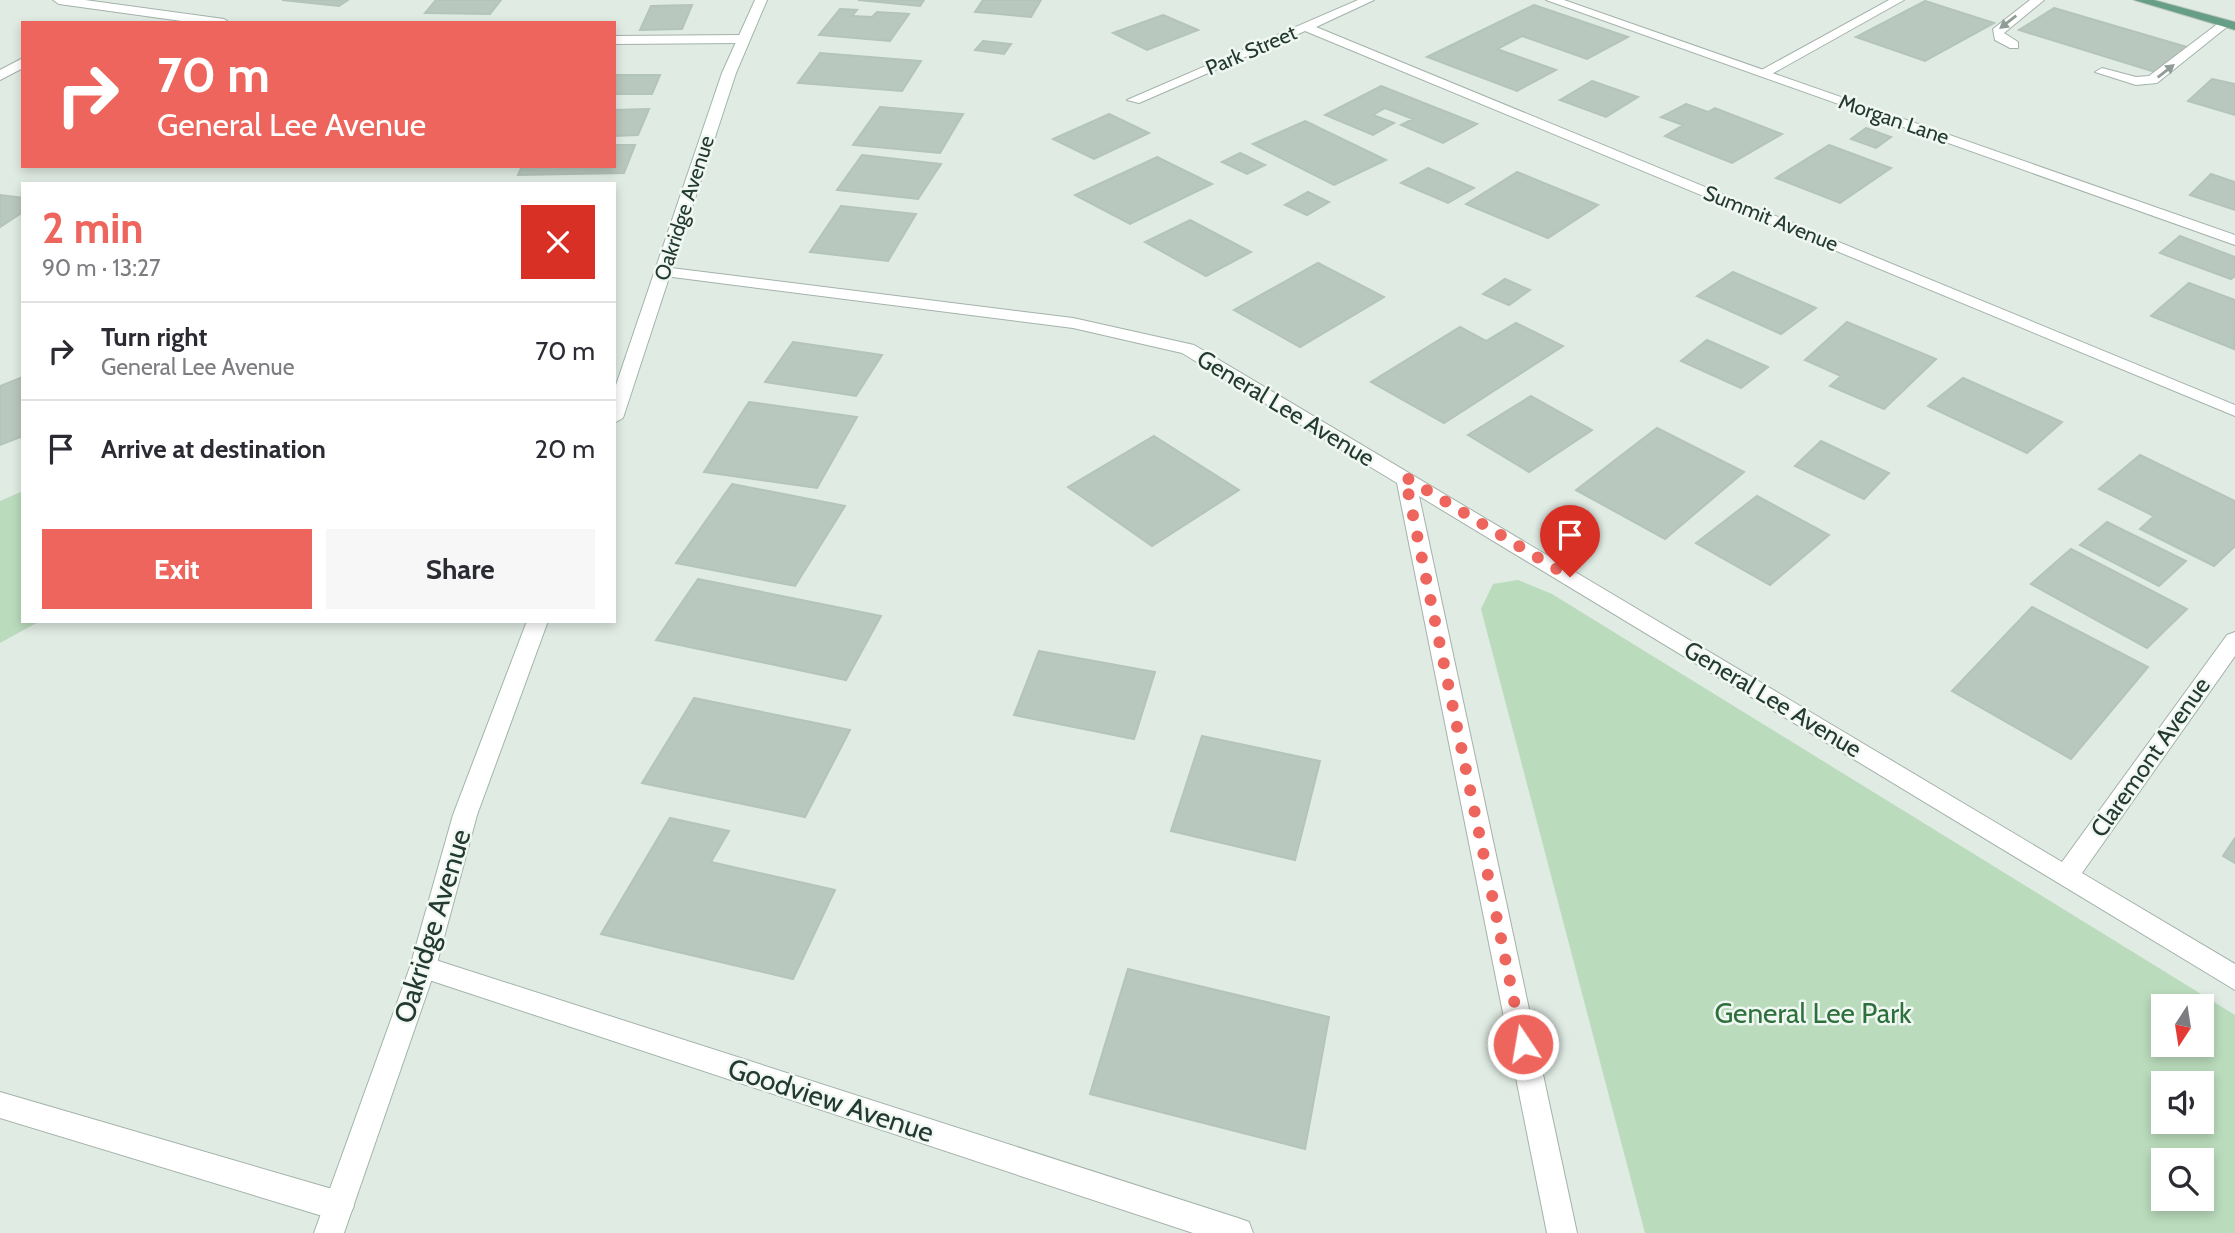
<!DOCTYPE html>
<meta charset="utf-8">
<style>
:root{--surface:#fff;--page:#f7f7f7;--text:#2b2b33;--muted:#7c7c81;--line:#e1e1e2;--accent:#ed655c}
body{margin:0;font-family:Cabin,sans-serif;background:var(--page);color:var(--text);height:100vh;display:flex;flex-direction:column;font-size:26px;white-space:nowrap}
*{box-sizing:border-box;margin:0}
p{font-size:23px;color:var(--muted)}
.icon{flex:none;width:38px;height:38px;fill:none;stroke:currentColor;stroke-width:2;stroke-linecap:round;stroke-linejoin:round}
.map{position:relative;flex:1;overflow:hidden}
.panel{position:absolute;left:21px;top:182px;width:595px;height:441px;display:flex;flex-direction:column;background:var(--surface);border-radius:0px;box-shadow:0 4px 10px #0003}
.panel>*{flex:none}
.top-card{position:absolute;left:21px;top:21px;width:595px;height:147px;border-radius:0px;box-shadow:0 4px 10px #0003;background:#ed655c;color:#fff;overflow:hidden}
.needle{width:46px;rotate:192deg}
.controls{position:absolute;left:2151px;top:994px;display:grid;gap:14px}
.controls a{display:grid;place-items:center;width:63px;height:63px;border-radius:0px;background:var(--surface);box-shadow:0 4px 10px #0003;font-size:35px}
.pin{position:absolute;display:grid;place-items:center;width:60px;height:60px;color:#fff;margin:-72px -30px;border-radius:50% 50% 50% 0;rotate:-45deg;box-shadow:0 0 7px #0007}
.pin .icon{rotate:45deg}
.me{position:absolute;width:77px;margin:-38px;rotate:348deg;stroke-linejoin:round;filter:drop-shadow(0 0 5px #0008)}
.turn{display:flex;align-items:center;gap:24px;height:147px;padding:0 21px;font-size:32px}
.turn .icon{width:91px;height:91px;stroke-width:2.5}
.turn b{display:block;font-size:49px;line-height:60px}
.round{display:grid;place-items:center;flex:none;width:74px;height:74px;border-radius:0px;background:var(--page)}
.head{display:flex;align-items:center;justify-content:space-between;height:119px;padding:0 21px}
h1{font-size:42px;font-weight:700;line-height:52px;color:var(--accent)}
.button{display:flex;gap:14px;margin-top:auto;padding:14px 21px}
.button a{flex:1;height:80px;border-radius:0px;background:var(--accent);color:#fff;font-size:28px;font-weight:700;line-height:80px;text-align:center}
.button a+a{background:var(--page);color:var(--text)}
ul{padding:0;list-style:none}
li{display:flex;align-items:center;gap:21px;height:98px;padding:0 21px;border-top:2px solid var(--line)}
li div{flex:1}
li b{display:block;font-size:26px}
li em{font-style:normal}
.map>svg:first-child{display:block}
.green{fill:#badbbc;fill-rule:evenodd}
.building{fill:#b9c8bf;stroke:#b3c4ba;stroke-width:2}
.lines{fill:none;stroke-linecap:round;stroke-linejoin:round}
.lane-casing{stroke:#a3b2aa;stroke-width:2}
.street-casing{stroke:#a3b2aa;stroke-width:2}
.secondary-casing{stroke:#a0b6aa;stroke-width:2}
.primary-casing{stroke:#c1c8c5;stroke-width:2}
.lane{fill:#fff;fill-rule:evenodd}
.street{fill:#fff;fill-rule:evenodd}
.secondary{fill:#fff;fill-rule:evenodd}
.primary{fill:#669f86;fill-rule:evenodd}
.oneway{fill:#909c97}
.route{stroke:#ed655c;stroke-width:12;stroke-dasharray:0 21.6}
.labels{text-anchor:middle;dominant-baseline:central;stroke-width:5;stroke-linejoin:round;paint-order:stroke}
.far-street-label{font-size:21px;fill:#223a2f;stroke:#f1f7f3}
.street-label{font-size:24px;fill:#223a2f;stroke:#f1f7f3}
.near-street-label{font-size:28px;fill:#223a2f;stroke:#f1f7f3}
.near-park-label{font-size:28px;fill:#2d703b;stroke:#f1f7f3}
</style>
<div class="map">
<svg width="2235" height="1233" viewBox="0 0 2235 1233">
<rect width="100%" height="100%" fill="#e0ebe4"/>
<path class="green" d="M23,491V621H40L0,643V501Z
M1518,580L1552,594L2235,1015V1233H1645L1481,609L1493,584ZM2202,1006V1045H2163V1006ZM2163,1083H2202V1122H2163ZM2163,1160H2202V1199H2163Z"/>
<path class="building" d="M282,0H348L339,6Z
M436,0H501L490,14L425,13Z
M858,0H924L920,6Z
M983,0H1041L1031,17L975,12Z
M1925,1L1994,23L1925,61L1856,37Z
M692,5L682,29L640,30L651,6Z
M1534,5L1628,37L1587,59L1522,36L1497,49L1556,70L1517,91L1427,57Z
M2054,8L2190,48L2158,73L2019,30Z
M840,9L857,10L852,16L872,17L877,12L909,14L890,41L819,35Z
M1163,15L1198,30L1147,50L1113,33Z
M983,41L1011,44L1004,54L975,50Z
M820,53L921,61L902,91L798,83Z
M614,75H660L652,94H614Z
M2212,79L2235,84V115L2188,101Z
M1592,81L1638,97L1606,117L1560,100Z
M1381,86L1477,124L1443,143L1401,125L1413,119L1385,108L1373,115L1394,123L1373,135L1325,115Z
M1686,104L1708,112L1715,108L1782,134L1732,163L1665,136L1683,125L1661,117Z
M880,107L963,114L940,153L853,145Z
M649,109L638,135L614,136V110Z
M1109,114L1149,133L1094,159L1053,139Z
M1305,121L1386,160L1334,185L1253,144Z
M1866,128L1891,137L1876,148L1851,139Z
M614,145H635L624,173L518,175L522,166H614Z
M1829,145L1891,168L1840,203L1776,178Z
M1240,153L1265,165L1247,174L1222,162Z
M862,155L941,164L918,199L837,190Z
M1157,157L1212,184L1130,224L1075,195Z
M1428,168L1474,188L1448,203L1401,183Z
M1517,172L1598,205L1548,238L1466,204Z
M2211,174L2235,182V210L2190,195Z
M1308,192L1329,202L1307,215L1285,205Z
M0,195L23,198V212L0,227Z
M841,206L916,214L888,261L810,252Z
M1190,220L1251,252L1206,276L1145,242Z
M2180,236L2235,257V276L2231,279L2160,253Z
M1318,263L1384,297L1300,347L1234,310Z
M1733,272L1816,308L1781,334L1697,296Z
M1505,279L1530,290L1509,305L1483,294Z
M2189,283L2235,300L2234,349L2151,316Z
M1847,322L1936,359L1884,409L1830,386L1841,376L1805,360Z
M1516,323L1563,346L1444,423L1371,382L1460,327L1486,341Z
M1707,340L1768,367L1741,388L1681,361Z
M793,342L882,355L856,396L765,382Z
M23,377V436L0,445V386Z
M1963,378L2062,422L2027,453L1928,406Z
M1531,396L1592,430L1529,472L1468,435Z
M749,402L857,417L817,488L704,472Z
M1657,428L1744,472L1665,539L1576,490Z
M1154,436L1239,490L1152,546L1068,487Z
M1821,441L1889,473L1864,499L1795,466Z
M2140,455L2235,501V546L2214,566L2140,529L2154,516L2099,489Z
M732,484L845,506L795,586L676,563Z
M1757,496L1829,535L1770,585L1696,543Z
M2107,522L2186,561L2159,586L2080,545Z
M2071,549L2187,609L2147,648L2031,584Z
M698,579L881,616L846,680L656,640Z
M2032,607L2148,667L2071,759L1952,691Z
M1039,651L1155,672L1134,739L1014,715Z
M694,698L850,730L805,817L642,783Z
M1202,736L1320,761L1295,860L1171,831Z
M670,818L729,831L711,862L835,890L793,979L601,934Z
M2235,838V863L2223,856Z
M1128,969L1329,1017L1305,1149L1090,1094Z"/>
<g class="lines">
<g class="lane-casing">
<path id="lane" d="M1889,0H1904L1768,76L1756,73Z
M2030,0H2044L2004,33L2018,42V48H2010L1995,40L1993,29Z
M2224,19L2230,23L2228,26L2157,83L2136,85L2095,72L2102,68L2136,77L2149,76Z
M0,1092L339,1191L349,1196L354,1206L349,1216L339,1221L0,1118Z"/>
</g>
<g class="street-casing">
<path id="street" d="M53,0H85L224,19L230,23H196L59,4Z
M1358,0H1374L1316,27L2235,405V416L1305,31L1139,103L1127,100Z
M1546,0H1564L2235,235V245Z
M614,36L742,35L748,39L742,43L614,44Z
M23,58V68L0,80V70Z
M663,267L1073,318L1194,345L2062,862L2227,635L2235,632V656L2082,873L2235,964V990L1419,496L1577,1233H1547L1397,483L1182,353L1073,328L657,275V269Z
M423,956L1238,1218L1249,1222L1253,1233H1193L423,978L414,975L410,967L414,959Z"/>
</g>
<g class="secondary-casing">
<path id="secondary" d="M755,0H767L736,73L623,418L614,423V391L722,73Z
M527,621H548L477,815L436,967L344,1233H314L410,967L453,815Z"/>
</g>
<g class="primary-casing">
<path id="primary" d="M2134,0H2154L2235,22V30Z"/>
</g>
<use href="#lane" class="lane"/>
<use href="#street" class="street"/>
<use href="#secondary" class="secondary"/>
<use href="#primary" class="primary"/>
</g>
<defs><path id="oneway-solid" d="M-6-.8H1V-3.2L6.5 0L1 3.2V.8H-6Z" transform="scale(1.75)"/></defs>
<g class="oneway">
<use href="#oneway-solid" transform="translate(2008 22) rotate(142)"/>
<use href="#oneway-solid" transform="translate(2166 71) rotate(-38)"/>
</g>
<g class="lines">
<path class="route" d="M1523,1044L1405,477L1570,577"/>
</g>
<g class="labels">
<g class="far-street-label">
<text transform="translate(1251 50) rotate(-23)">Park Street</text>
<text transform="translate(1894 119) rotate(19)">Morgan Lane</text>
<text transform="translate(684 208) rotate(-72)">Oakridge Avenue</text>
<text transform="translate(1771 218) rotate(22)">Summit Avenue</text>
</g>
<g class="street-label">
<text transform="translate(1286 408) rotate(31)">General Lee Avenue</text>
<text transform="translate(1773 699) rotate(31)">General Lee Avenue</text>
<text transform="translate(2150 757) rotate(-55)">Claremont Avenue</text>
</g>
<g class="near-street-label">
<text transform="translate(432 926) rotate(-73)">Oakridge Avenue</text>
<text transform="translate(831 1100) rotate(18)">Goodview Avenue</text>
</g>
<g class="near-park-label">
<text x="1813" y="1013">General Lee Park</text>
</g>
</g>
</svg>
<div class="controls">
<a><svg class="needle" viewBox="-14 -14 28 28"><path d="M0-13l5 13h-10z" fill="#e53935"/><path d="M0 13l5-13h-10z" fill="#7c7c81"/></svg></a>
<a><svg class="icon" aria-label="sound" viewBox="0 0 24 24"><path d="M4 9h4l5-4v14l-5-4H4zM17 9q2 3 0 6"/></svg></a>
<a><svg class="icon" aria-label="search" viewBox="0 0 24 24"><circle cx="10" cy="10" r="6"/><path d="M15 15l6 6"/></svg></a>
</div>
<div class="pin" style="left:1570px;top:577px;background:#d93025"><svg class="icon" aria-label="arrive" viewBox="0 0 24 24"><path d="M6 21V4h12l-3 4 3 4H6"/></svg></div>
<svg class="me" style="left:1523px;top:1044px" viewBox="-20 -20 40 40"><circle r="17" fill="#ed655c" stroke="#fff" stroke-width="3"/><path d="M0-11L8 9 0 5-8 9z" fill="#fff"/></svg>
<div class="top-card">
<div class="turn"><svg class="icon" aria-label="right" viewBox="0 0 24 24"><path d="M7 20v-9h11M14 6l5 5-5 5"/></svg><div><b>70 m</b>General Lee Avenue</div></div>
</div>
<section class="panel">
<div class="head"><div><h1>2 min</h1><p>90 m · 13:27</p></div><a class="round" style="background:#d93025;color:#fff"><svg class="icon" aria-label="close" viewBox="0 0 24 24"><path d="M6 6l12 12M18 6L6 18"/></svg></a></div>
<ul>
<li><svg class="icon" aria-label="right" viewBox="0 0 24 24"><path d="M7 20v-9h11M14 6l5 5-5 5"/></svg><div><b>Turn right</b><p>General Lee Avenue</p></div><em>70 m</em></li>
<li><svg class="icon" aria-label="arrive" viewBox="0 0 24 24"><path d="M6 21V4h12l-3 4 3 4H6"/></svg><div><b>Arrive at destination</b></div><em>20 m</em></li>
</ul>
<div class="button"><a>Exit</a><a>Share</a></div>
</section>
</div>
